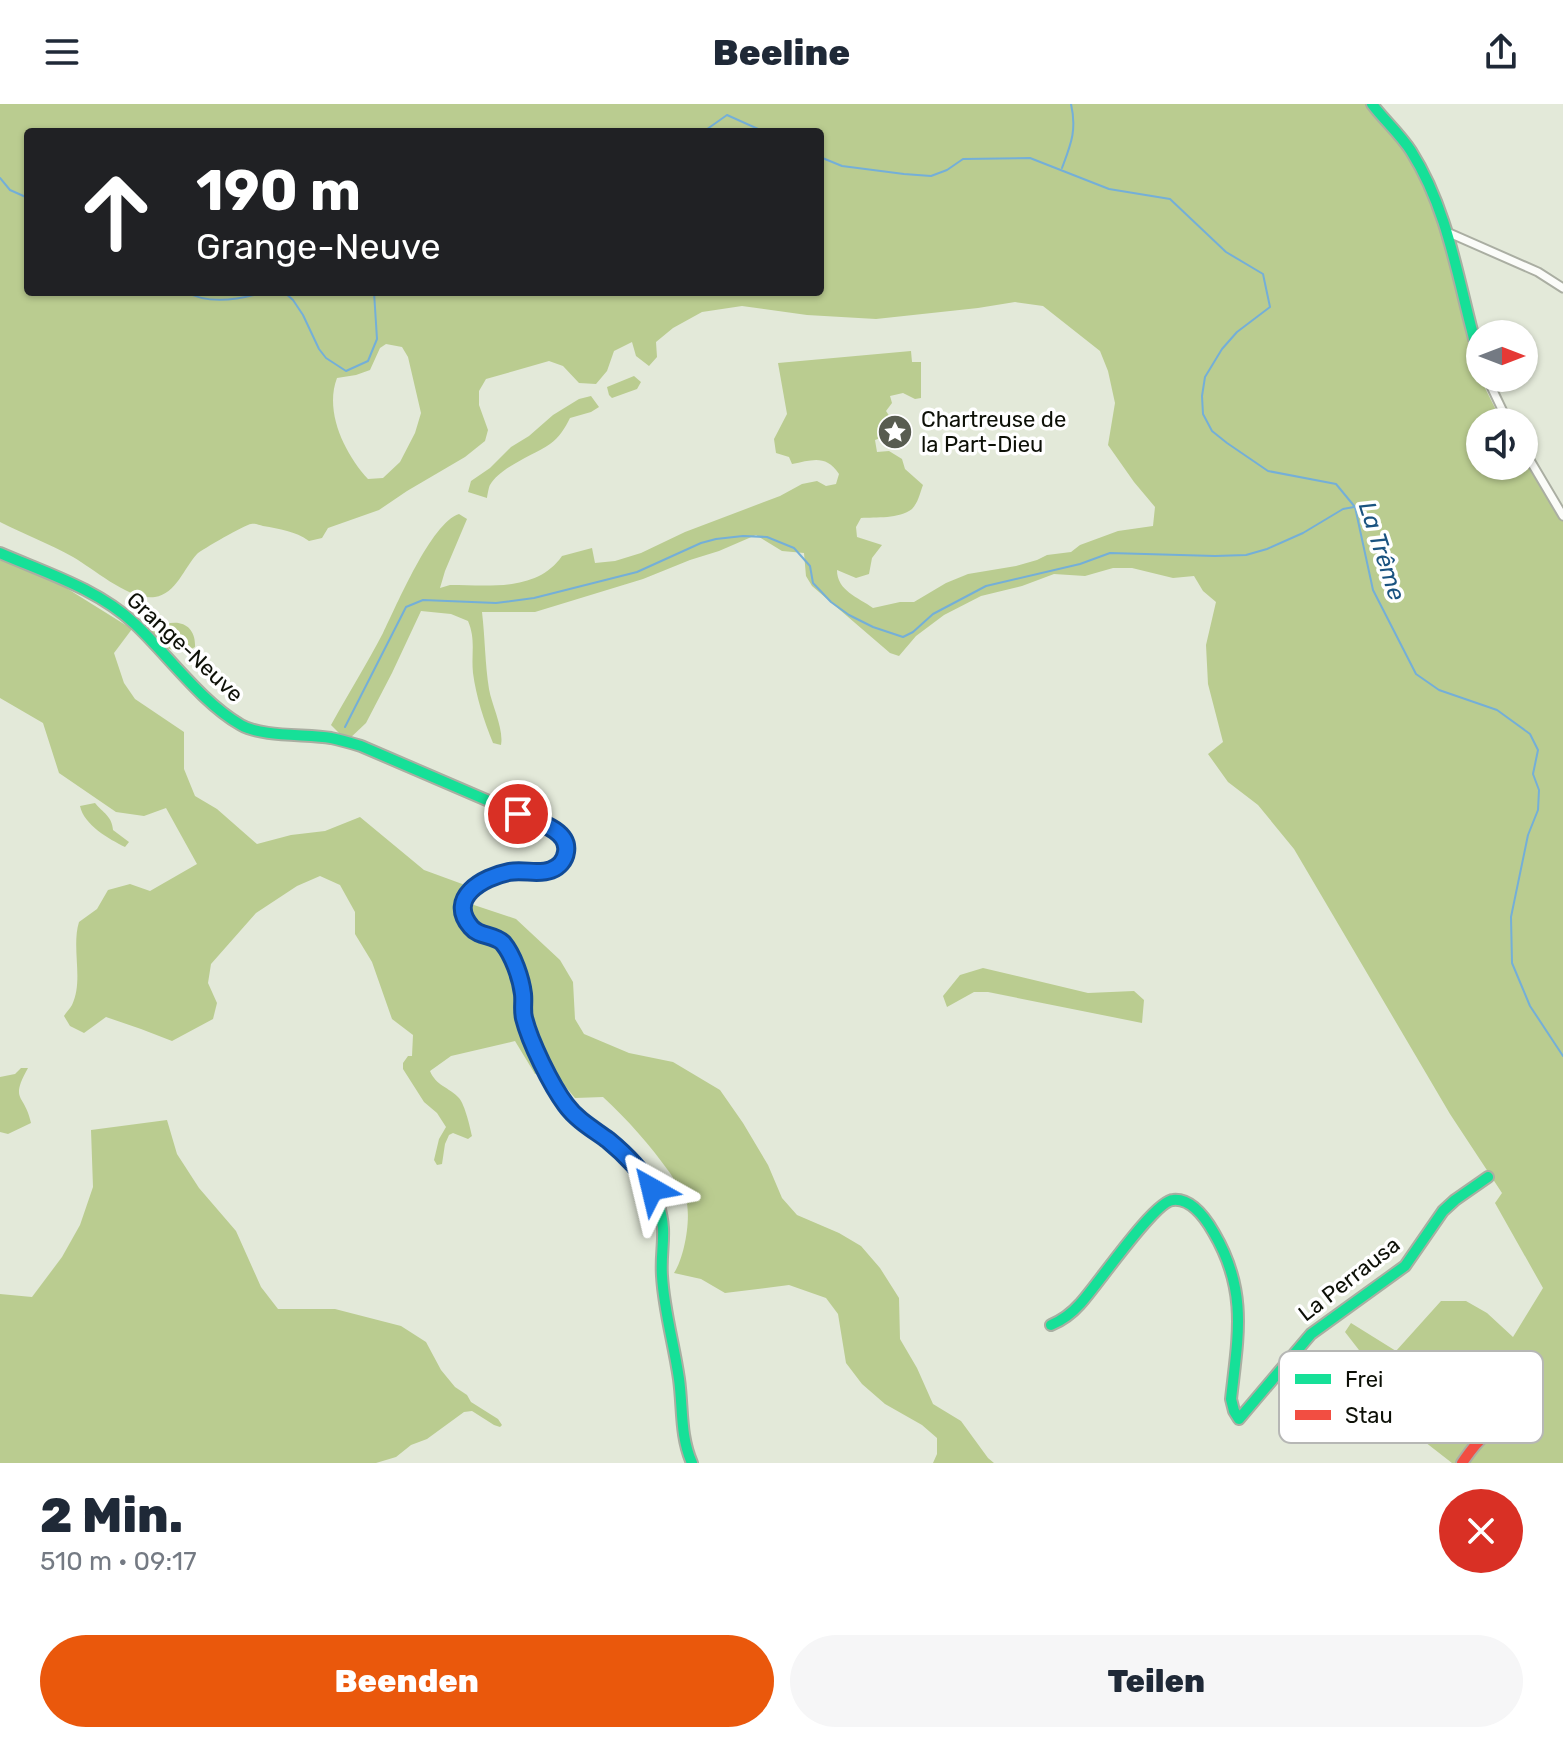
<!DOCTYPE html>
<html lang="de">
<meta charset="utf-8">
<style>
:root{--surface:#fff;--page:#f6f6f7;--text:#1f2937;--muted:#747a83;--accent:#ea580c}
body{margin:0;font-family:Rubik,sans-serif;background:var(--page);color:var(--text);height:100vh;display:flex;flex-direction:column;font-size:30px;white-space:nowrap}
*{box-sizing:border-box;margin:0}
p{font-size:26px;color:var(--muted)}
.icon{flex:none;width:44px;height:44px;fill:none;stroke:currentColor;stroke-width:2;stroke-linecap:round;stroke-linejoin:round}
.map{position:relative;height:1359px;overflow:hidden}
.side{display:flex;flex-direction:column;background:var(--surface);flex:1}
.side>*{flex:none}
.guide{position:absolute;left:24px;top:24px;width:800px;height:168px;border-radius:8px;box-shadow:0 2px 6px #0004;background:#202124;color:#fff;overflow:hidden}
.needle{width:52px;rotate:90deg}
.buttons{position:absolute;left:1466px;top:216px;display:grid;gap:16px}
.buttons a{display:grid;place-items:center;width:72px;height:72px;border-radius:50%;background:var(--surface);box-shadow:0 2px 6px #0004;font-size:40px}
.pin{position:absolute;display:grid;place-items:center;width:68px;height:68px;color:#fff;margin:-34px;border:4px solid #fff;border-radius:50%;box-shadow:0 2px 8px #0007}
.me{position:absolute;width:88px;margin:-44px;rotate:323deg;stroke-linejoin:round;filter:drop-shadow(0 0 6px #0008)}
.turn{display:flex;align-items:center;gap:28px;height:168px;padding:0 40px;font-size:36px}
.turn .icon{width:104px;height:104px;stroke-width:2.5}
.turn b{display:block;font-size:56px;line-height:68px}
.round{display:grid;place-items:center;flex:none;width:84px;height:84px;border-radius:42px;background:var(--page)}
.head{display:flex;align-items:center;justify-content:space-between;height:136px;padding:0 40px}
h1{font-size:48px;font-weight:800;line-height:60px}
.action{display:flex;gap:16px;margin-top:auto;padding:16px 40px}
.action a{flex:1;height:92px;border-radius:48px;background:var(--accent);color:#fff;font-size:32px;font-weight:800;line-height:92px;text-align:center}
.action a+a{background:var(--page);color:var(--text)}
header{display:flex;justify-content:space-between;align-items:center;height:104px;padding:0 40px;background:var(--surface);font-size:36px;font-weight:800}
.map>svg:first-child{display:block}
.forest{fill:#bacc90;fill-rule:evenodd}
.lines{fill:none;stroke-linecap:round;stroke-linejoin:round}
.stream{stroke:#74afd8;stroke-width:2}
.street-casing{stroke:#aaaea2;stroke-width:11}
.fast-casing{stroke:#aaaea2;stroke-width:14}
.jam-casing{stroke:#aaaea2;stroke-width:14}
.street{stroke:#fbfcf9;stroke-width:7}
.fast{stroke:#16e098;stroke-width:10}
.jam{stroke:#f24e42;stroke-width:10}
.route-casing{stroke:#114b97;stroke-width:20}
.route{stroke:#1a73e8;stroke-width:14}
.labels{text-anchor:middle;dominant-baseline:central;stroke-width:7;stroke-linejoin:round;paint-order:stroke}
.poi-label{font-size:22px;fill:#0d1007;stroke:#fff;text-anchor:start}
.street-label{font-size:22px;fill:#0d1007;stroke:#fff}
.water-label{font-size:24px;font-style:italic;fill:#1a5380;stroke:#fff}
.key{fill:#fff;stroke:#b6b7b5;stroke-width:2}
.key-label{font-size:22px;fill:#0d1007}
</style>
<header><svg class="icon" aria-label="menu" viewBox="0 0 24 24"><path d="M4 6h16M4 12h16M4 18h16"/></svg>Beeline<svg class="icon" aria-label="share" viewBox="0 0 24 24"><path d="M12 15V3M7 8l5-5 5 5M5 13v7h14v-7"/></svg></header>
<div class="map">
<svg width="1563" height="1359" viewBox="0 0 1563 1359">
<rect width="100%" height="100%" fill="#e3e9d9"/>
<path class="forest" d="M0,0H1370L1417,59L1454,158L1480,274L1502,318H1480V362H1524V356L1563,417V1359H1452L1425,1338L1424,1318L1383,1277L1345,1228L1351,1219L1396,1247L1441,1197H1466L1487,1209L1513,1233L1543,1184L1495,1099L1502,1089L1450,1010L1294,745L1258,701L1228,678L1208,650L1223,638L1208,580L1206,541L1216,498L1203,487L1194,472L1173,474L1132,464H1113L1085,472L1054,470L1022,482L981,492L944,511L916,532L899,552L890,549L812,482L806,472L804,449L782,447L756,431L719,447L690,456L643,475L535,508H482C485,533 485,560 489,585C492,602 504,625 501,641L493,639C484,617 476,592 473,569C471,549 476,536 468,517L451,510L421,507L392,569L366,619L347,637L331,621C348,590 367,560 383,529C397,501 431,419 459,410L467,415L445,467L440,484L450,481C489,481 537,488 562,452L592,444L595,459L615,457L641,449L685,428L780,392L802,380L817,377L826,382L836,380L839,370C826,350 812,356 792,360L789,353L776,349L774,335L787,310L778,259L911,247L912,258H921V294L915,295L903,289L890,292L892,299L886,307L892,316L889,331L875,336L877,348L889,347L902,355L905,365L923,381C920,389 918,399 912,405C899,415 876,413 861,414L856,423L857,433L882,441L872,454L869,470L856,474L837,466C837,487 858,493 873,504L900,498H914L946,479L968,470L1016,462L1037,456L1047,451L1071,448L1080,441L1118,427L1153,422L1155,403L1134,378L1108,341L1115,299L1108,267L1100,247L1043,202L1015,198L978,204L876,215L807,211L742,202L702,208L673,224L656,238L657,253L649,262L636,252L632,238L614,247L607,267L596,280L579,279L563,262L549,257L486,275L479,287V301L488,326L485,337L465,353L407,387L379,406L328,424L322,434L309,437C295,427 280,425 263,422C259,421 255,419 251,420C246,420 201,446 197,450C184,464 176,490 155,493C130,497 94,465 73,453C50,440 24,430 0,418ZM28,28H820V188H28ZM386,240L402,243L408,253L421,309L415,329L400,358L383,374L368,375C345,350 324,308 337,274L356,271L370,266L380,244Z
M634,272L641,278L637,285L612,294L609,291L607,283Z
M591,292L599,303L591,308L570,314C565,324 559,334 550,340C534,351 500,363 490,381C489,382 487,393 487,394L468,388L471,377L490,364L511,343L529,332L553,311L579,295Z
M0,456L55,477L132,525L114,549L124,579L135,595L184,628V665L195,692L217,705L257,740L291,731L325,727L360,713L424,766L465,781L471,800L516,815L560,856L573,878L575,915L584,930L629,949L673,958L720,986L743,1019L768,1061L782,1094L797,1111L839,1129L861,1142L880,1164L899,1194L900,1235L917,1264L933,1300L961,1317L988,1354L994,1359H933L937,1350V1334L922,1321L885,1300L862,1280L846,1259L838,1210L826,1194L789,1181L725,1189L701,1175L674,1169C685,1153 693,1107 684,1090C680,1083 674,1076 670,1069C650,1041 628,1016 603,993L575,994L555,970H535L515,937L451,952L430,967C436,982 449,983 459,994C465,1001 470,1023 472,1032L468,1035L453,1029L449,1031L445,1040L442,1060L437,1061L434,1056L439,1035L446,1023L437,1009L424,998L403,965V959L408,952H412L413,931L392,915L372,858L355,830V808L340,781L320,772L297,782L256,809L211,860L208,879L217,899L213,915L172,937L141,925L106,913L84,929L70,922L64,912C66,908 70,905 72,901C84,876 71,844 79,818L97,805L108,786L130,780L150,787L197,760L166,704L144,712L116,708L59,669L43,619L0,594Z
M153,511L163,516L166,520C184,515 196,525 195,543C181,552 154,543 144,530C142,526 142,521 141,517L145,512Z
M95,699C103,709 112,712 113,726L129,738L125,743C109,735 84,721 80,702Z
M983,864L1088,889L1134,887L1144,896L1142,919L988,888H974L947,903L943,892L960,871Z
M21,964H28C9,998 25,989 31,1019L8,1030L0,1028V973L15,970Z
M167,1016L177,1050L199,1084L236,1127L261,1183L278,1205H335L401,1222L426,1238L441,1266L455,1283L467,1291L471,1298L498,1315L502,1321L500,1323L494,1321L472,1307L464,1308L427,1335L411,1341L396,1353L376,1359H0V1190L32,1193L62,1153L80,1121L93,1083L91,1026Z"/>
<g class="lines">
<path class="stream" d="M703,28L727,11L765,28
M820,53L842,62L904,70L931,72L947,66L963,55L1030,54L1109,85L1170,95L1226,148L1263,170L1270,203L1237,228L1222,245L1205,273L1202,292L1203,310L1212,327L1227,339L1268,367L1336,380L1355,403L1373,486L1416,570L1439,586L1497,606L1530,630L1538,646L1533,670L1539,686L1538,706L1528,731L1511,813L1512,859L1530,902L1563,952
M1062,64C1071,40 1077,26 1071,0
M0,74L10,86L28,94
M186,188C209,201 242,195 265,188
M284,188L293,196L303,211L319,245L326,254L346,267L368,257L377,235L374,188
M345,623L406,503L423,496L496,499L534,494L637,468L701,439L716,435L743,432L767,433L794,444L810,462L813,479L831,498L849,511L873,523L903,533L913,528L933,510L986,482L1080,460L1110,449L1215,452L1246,451L1267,445L1303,429L1343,405L1354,403"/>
<g class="street-casing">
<path id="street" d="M1447,128L1538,168L1563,184
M1487,274L1508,318
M1524,346L1563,412"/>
</g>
<g class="fast-casing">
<path id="fast" d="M1372,0C1384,16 1400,30 1411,47C1451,110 1459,186 1480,256
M0,449C46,469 98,485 135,520C168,551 201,598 241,621C261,633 307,630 331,634C341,636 351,639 361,642L547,722C558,729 566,735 566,749C551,777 522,762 496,771
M542,960C553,979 563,1000 580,1015C609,1043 644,1060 658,1099C668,1129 660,1144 662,1172C664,1207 674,1240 679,1275C683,1304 680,1332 692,1359
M1051,1221C1063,1216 1072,1209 1080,1200C1097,1182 1154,1097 1173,1096C1192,1094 1206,1115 1214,1129C1248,1187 1238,1232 1231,1295L1234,1307L1239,1315L1311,1230L1405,1162L1443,1107L1455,1096L1488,1073"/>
</g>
<g class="jam-casing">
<path id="jam" d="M496,771C484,777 462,789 462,805C462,830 495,827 506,843C516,857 523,878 523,895C524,902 523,908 524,914C527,930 535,945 542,960
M1462,1359C1479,1334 1490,1321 1522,1318"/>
</g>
<use href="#street" class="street"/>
<use href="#fast" class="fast"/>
<use href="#jam" class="jam"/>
</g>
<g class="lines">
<g class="route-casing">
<path id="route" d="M518,710C534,717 570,725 566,748C565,756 559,763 551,766C538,771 523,765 509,768C483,773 446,794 471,823C479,833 494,830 503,839C513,851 521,874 523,890C524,898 522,906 524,914C530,938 551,981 566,1001C577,1016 593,1025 608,1036C625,1050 641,1066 652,1085"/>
</g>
<use href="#route" class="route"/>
</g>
<defs>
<g id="sight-disc" transform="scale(1.8)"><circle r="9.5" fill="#585c50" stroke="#fff"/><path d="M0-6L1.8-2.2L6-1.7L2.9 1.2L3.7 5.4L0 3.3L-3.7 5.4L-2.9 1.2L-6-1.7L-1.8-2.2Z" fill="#fff"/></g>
</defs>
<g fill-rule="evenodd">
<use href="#sight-disc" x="895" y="328"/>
</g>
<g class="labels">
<g class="poi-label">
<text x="921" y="315">Chartreuse de<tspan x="921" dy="25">la Part-Dieu</tspan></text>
</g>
<g class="street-label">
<text transform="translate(185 543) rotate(43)">Grange-Neuve</text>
<text transform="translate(1349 1175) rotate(-38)">La Perrausa</text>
</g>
<g class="water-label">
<text transform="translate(1382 447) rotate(72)">La Trême</text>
</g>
</g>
<rect x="1279" y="1247" width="264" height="92" rx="12" class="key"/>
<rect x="1295" y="1270" width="36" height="10" fill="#16e098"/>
<rect x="1295" y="1306" width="36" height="10" fill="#f24e42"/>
<g class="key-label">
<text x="1345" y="1283">Frei</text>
<text x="1345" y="1319">Stau</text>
</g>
</svg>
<div class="buttons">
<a><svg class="needle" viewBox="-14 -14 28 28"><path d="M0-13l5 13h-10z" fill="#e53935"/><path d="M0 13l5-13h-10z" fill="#747a83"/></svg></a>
<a><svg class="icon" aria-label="sound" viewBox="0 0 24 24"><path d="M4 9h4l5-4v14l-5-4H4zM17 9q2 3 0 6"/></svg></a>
</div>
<div class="pin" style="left:518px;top:710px;background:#d93025"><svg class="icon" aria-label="arrive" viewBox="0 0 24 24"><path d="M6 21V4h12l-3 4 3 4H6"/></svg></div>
<svg class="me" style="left:652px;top:1085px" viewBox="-20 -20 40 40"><path d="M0-17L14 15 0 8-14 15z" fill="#1a73e8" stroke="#fff" stroke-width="4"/></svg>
<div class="guide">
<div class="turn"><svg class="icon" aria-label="ahead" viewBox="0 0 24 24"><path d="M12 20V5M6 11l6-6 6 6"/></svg><div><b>190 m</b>Grange-Neuve</div></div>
</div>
</div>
<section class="side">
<div class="head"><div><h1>2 Min.</h1><p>510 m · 09:17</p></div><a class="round" style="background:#d93025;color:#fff"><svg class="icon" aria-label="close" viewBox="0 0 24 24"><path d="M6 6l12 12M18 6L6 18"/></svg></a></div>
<div class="action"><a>Beenden</a><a>Teilen</a></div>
</section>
